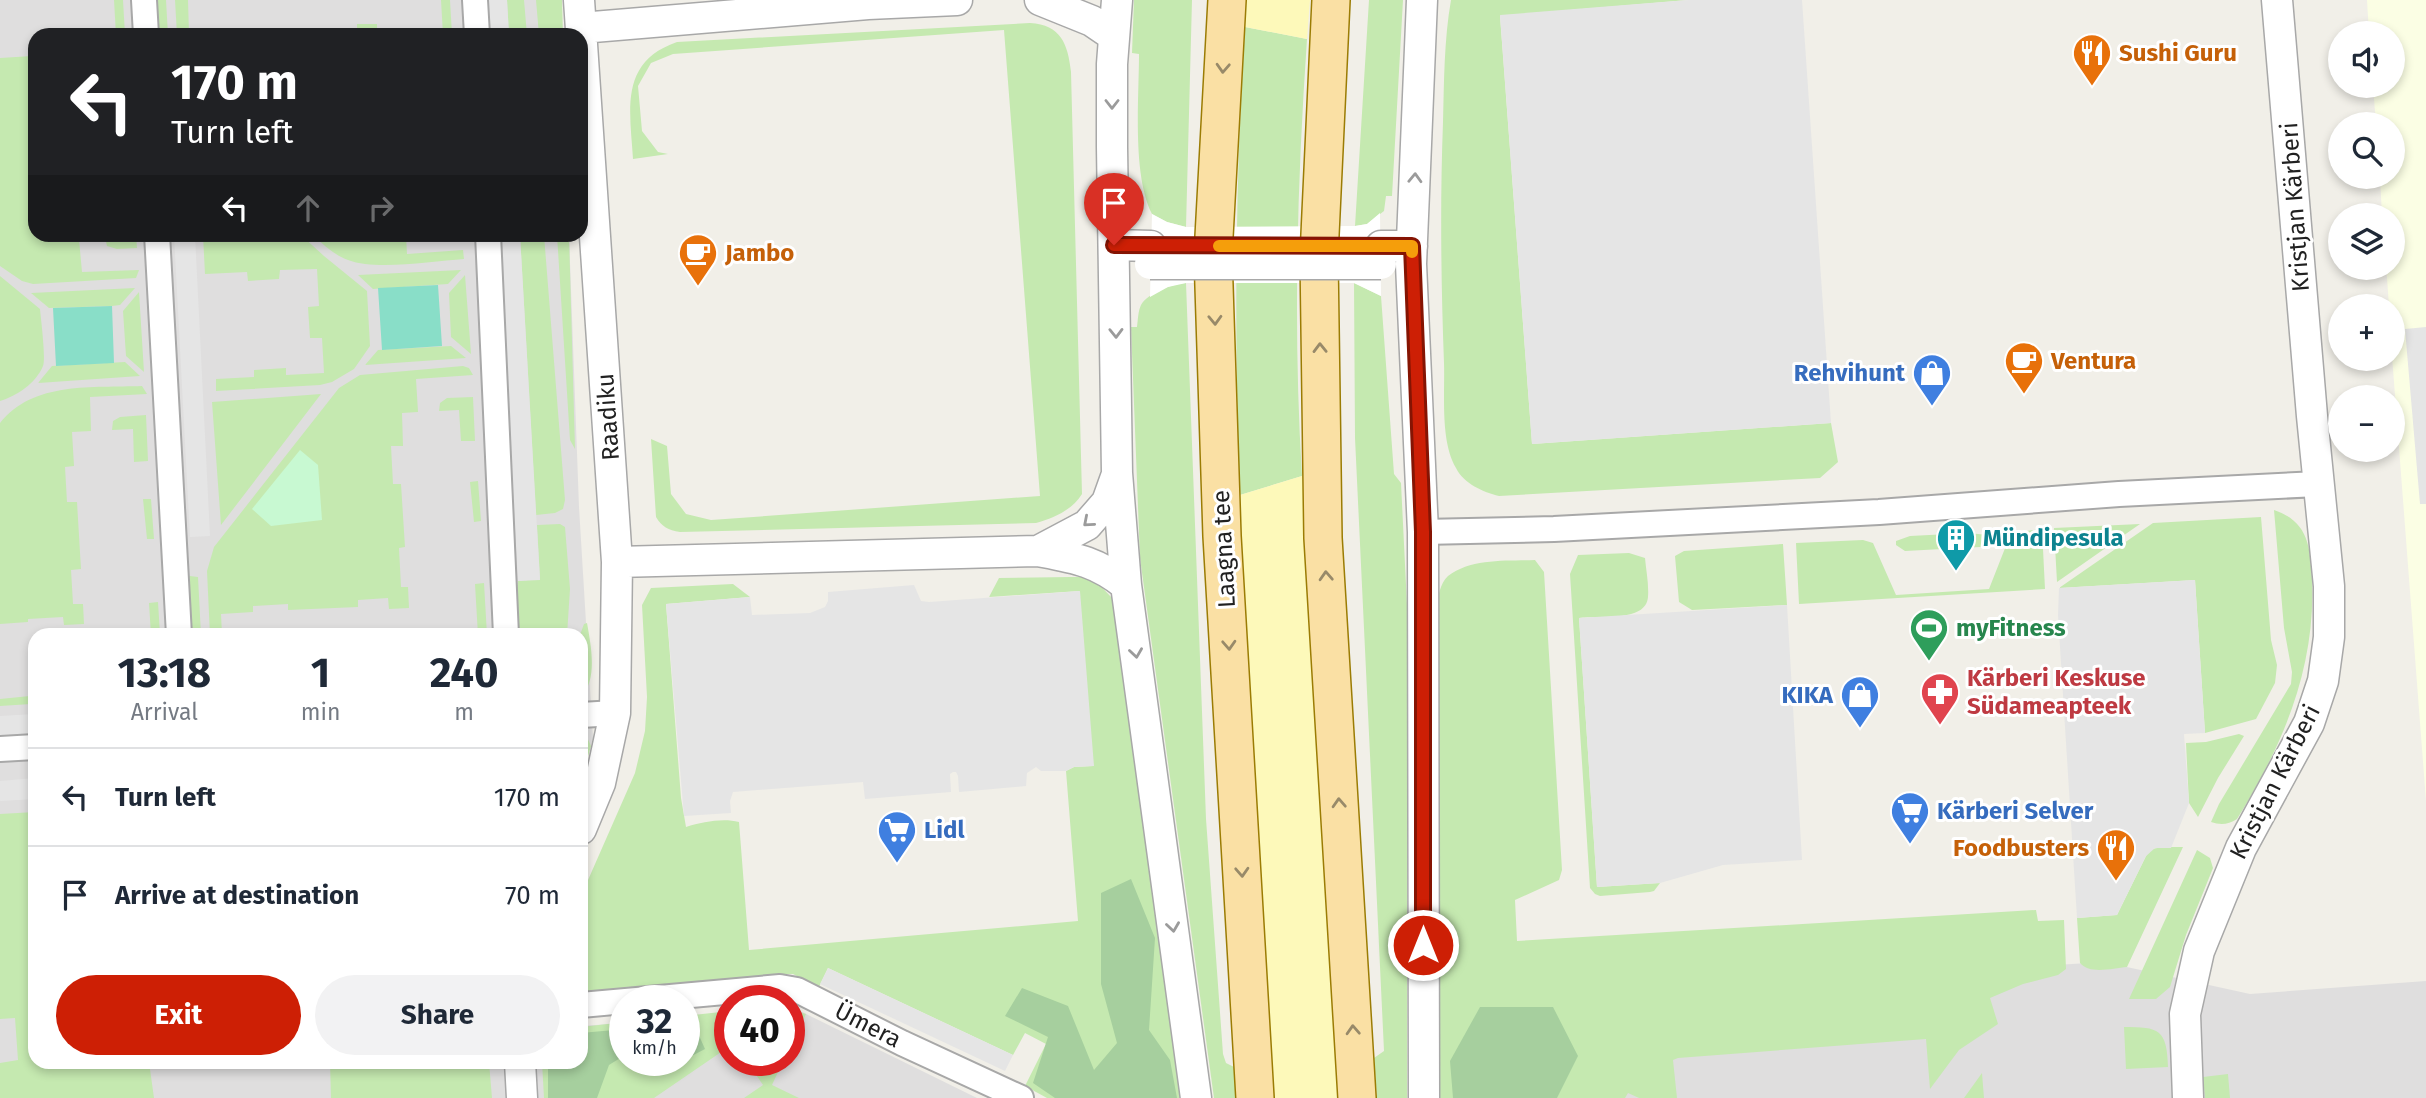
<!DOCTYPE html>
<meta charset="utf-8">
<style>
:root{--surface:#fff;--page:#f2f2f3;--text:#1f2937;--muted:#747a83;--line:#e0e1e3;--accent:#cd1f05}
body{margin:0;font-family:"Fira Sans",sans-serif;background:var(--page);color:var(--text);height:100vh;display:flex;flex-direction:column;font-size:26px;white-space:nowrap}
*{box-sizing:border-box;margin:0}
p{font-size:23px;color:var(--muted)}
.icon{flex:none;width:38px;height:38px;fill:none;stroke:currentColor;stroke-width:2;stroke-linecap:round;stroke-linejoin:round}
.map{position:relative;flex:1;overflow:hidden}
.sheet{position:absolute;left:28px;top:628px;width:560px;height:441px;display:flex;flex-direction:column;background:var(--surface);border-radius:21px;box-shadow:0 4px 10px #0003}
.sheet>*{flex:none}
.guide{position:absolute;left:28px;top:28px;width:560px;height:214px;border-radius:21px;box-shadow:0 4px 10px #0003;background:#202124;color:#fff;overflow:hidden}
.buttons{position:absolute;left:2328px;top:21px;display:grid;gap:14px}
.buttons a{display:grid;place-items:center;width:77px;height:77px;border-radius:50%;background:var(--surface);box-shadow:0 4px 10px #0003;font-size:35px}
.speed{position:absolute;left:609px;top:985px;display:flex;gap:14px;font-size:35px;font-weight:700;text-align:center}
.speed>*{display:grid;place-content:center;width:91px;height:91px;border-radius:50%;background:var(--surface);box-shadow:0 4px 10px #0003;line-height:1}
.speed small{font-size:18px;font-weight:400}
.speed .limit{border:10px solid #d22;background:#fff;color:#111}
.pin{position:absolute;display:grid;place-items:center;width:60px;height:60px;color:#fff;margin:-72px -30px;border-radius:50% 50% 50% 0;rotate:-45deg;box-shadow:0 0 7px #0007}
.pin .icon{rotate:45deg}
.me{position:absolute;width:77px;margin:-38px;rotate:0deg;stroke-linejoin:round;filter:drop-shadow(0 0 5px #0008)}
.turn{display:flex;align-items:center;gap:24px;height:147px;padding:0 28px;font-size:32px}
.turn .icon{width:91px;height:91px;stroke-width:2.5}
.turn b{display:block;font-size:49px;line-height:60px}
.lanes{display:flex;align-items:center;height:66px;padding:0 28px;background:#0003;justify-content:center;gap:35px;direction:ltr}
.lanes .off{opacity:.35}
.eta{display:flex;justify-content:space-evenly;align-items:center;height:119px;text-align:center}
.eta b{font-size:42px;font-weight:700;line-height:49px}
.button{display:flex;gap:14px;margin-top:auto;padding:14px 28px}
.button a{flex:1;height:80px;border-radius:42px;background:var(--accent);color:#fff;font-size:28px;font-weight:700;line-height:80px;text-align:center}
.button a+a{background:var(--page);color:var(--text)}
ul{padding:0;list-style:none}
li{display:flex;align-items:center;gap:21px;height:98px;padding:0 28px;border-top:2px solid var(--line)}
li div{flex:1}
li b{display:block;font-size:26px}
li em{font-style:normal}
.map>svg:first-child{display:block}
.residential{fill:#dfdede}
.education{fill:#fbfee4}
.grass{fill:#c5e9b0}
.forest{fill:#a6cf9e}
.sand{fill:#fdf9ba}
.park{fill:#c8f9d2}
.pitch{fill:#89dec8}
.parking{fill:#e5e5e5}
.pier{fill:#fff}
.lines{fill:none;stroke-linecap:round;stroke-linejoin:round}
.minor-casing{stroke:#a8a8a8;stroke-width:28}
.tertiary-casing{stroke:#a8a8a8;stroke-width:33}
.primary-casing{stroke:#9b7c04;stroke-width:40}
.minor{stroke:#fff;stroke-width:24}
.tertiary{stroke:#fff;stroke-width:30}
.primary{stroke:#fae0a4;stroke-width:37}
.tertiary-bridge-casing{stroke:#a8a8a8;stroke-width:33;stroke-linecap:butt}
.tertiary-bridge{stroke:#fff;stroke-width:30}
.oneway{stroke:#988a69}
.oneway2{stroke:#9b9b9b}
.route-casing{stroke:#851403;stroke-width:18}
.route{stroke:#cd1f05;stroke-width:12}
.slow{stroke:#f59e0b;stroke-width:12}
.labels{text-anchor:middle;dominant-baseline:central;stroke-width:6;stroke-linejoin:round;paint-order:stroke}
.food-label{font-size:24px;font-weight:bold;fill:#c56008;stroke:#fff;text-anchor:start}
.street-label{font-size:24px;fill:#212121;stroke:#fff}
.shop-label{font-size:24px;font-weight:bold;fill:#366cbe;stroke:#fff;text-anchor:end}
.culture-label{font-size:24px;font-weight:bold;fill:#0d838f;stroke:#fff;text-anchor:start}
.leisure-label{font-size:24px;font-weight:bold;fill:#27864d;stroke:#fff;text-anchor:start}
.health-label{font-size:24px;font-weight:bold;fill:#be3a42;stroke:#fff;text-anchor:start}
</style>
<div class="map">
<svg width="2426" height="1098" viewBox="0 0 2426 1098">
<rect width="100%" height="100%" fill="#f1efe8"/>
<path class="residential" d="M0,0H560L561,35H35V234L569,235L579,507L593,738L581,777V635H35V1062H581V1026L625,1023V1060H684L730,1016V1060H789V1012L800,1011L977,1098H0Z
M2104,962L2250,994L2426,981V1098H1566L1628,991Z"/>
<path class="education" d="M2367,0H2426V801L2392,356V306H2389L2387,278L2386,268H2392V215H2382L2380,177H2392V124H2376L2373,86H2392V33H2369Z"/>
<path class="grass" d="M114,0H123L125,35H116Z
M153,0H166L168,35H155Z
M175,0H188L189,34L222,35H177Z
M441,0H450L452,35H443Z
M507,0H524L527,35H509Z
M536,0H562L563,35H539Z
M1134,0H1192L1186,227L1167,222L1152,214C1132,175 1139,99 1139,54L1132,53Z
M1369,0H1403L1392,196H1386L1384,211L1367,224L1355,226Z
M1451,0H1688L1500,16L1532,444L1831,423L1838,462L1820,478L1499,496C1483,492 1464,484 1456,468C1440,441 1445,394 1444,363C1441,283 1440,203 1443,122C1444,82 1444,40 1451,0Z
M1030,23C1061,25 1068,44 1071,72L1082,494C1072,510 1054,518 1036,523L680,532C668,530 662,527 656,517L651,439L667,446L671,494L686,514L711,520L1040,496L1004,30L673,54L651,63L638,86L642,131L658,152L668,154L633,159C630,110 619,62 677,42Z
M357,24H377V35H357Z
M1245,27L1307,39C1297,185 1293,330 1302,476L1240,495C1234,339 1235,183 1245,27Z
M326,30V35H257V32Z
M32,48H35V234L62,235L63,239H79L82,272L139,270L136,278L33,284L22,281L0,266V58L32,56Z
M123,235H136L137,248L117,249L107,246L105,237Z
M203,235H301L324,256L367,291L370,346L354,369L332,382L320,385L216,391V379L254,377V370L286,368V375L324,373L322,338H310L308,307L319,306L317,269L280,270L279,279L248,281L247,272L205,274Z
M313,235H406L407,254L463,250L464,259C432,261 377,271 348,260C334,255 324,245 313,235Z
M520,235H544L565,500L563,509L555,513L536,515Z
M557,235H569L575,449L570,440Z
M461,270L448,284L373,289L358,275Z
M465,275L471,354L451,337L449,293Z
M0,276L40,309C41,320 46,358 43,366C36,383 17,396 0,401Z
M1186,283L1206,819L1223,1054L1226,1063L1234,1067L1236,1098H1214L1140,558L1131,327H1137C1138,320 1138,311 1141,305C1149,292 1172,284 1186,283Z
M1354,283L1381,296L1394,474L1401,483L1407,605V1098H1377L1374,1058L1384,1051L1355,438Z
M135,288L120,305L112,306L49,308L31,293Z
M139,292L144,372L126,356L123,311Z
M451,346L466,358L365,365L378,350Z
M125,362L140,376L38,383L52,366Z
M463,366L469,368L473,375L416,379L418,412L402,413L403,446H391L393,484H401L405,547L399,548L401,587H408L409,608L389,609L388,598L358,600V607L288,610V604L253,606V612L221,614L222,635H210L207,571L214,547L339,388L360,375Z
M142,386L147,394L90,397L91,431L72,432L74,466L65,467L67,502H77L81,569L71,570L73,604H83L84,624L64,625L63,617L28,619V622L0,624V423C33,381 93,388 142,386Z
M321,394L221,525L212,402Z
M473,397L475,441H461L459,410L439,411L440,403L447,398Z
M146,415L148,461L134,462L133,429L112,430L113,421L120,417Z
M478,481L481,521L474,522L470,482Z
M143,499H151L154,539H147Z
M2274,510C2309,522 2310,547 2312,579C2316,668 2283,745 2237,819C2228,825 2220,825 2211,822L2219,804L2291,684L2292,672L2284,628Z
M2261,517L2271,640L2277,665L2275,683L2256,719L2205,733L2195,580L2059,588L2153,523Z
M560,524L565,527L570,589L567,635H516L514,604L518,581L540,579L537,525Z
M2140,524L2057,582L2054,528Z
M2042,529L2045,589L1799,604L1796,543L1863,540L1873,543L1896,595L1989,589L2011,533Z
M1968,533L1988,535L1984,545L1980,547L1905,551L1896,545V541L1910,536Z
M1783,544L1787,605L1692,610L1679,602L1675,556L1684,551Z
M1629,553L1645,558C1646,570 1649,584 1648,597C1646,623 1598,615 1579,618L1597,887L1660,883L1654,891L1650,892L1600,896L1595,894L1590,888L1570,574L1578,555Z
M1535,560L1544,572L1562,870L1559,880L1515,900L1517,941L2036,910L2038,921L2064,920L2066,969L2058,975L2023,984L1990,998L1998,1024L1959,1050L1930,1089L1926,1039L1678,1058L1673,1060L1677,1098H1639L1628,1093L1625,1098H1435L1436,607C1438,598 1440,583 1448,576C1471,558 1507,561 1535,560Z
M190,576L198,577L201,635H189L186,577Z
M1071,577H1092L1112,598L1117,609L1184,1098H1047L1025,1086L1046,1044L1025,1033L1013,1055L828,968L819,987L793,974H779L581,993V896L635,773L645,731L647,697L642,605L651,588L733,584L750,597L666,604L681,798L686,827C703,822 722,818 739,822L749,950L1078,921L1066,771L1074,767L1093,766L1079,591L989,597L999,578Z
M484,583L487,635H478L475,584Z
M158,602L160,635H151L149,603Z
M587,623C591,646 598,679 581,697L580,635L584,624Z
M30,696L31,704L0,706V699Z
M581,733L586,735L591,746L581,780Z
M2239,734L2244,736L2218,778L2198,817L2189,803L2186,743L2206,742Z
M35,812V1062H149L154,1098H0V1063L18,1060L15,1018L0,1019V814Z
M2163,847H2183L2127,967C2113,968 2090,975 2080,963L2077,918L2117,915L2146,856L2152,849Z
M2197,850L2210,858L2213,868L2186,935L2170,987L2156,999H2129Z
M789,1009L806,1014L789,1048Z
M730,1011V1046L654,1098H544L542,1062H581V1027L625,1022V1060H684V1016Z
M2124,1027C2159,1027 2167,1029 2168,1067L2126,1069Z
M746,1060L783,1061L772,1085L799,1098H744L763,1085Z
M330,1062H489L492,1098H331Z
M1982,1073L1984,1098H1964Z
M2228,1074L2230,1098H2205L2203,1077Z"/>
<path class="forest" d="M1131,879L1155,938L1149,1030L1170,1060L1177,1098H1055L1033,1083L1048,1037L1005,1016L1022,988L1068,1006L1094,1070L1117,1043L1101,984V893Z
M1480,1007H1553L1578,1056L1557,1098H1453L1450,1061Z
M693,1022L705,1049L684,1060V1023Z
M625,1029V1055L609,1065L597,1098H548V1062H581V1033Z"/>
<path class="sand" d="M1246,0H1310L1307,39L1245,27Z
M1302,476L1311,581L1338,1098H1272L1245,634L1240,495Z"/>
<path class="park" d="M300,450L318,465L322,520L271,526L252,509Z"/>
<path class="pitch" d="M438,285L442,346L382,350L378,288Z
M112,306L114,363L56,366L53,308Z"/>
<path class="parking" d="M485,0H507L509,35H487Z
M1688,0H1802L1831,423L1532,444L1500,15Z
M174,235H195L210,536L190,537Z
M498,235H520L540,580L518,581Z
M2426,327V504H2420L2405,329Z
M2195,580L2205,733L2184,734L2189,803L2171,848H2155L2146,856L2117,915L2077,918L2058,615L2059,588Z
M914,585L921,601L929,602L1080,591L1094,766L1074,767L1066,771H1041L1036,767L1027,773L1026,786L959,792L958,776L956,772H953L950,774L951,792L865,799L863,782L733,792L730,801L731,813L684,816L666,604L750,597L752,615L810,613L825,607L828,601V592Z
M1787,605L1802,860L1723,865L1660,883L1597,887L1579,618Z
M35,714V734L0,736V716Z
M35,778V799L0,801V781Z
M828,968L1013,1055L1005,1071L820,984Z"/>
<path class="pier" d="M1380,213L1381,296L1354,283H1186L1168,287L1150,297L1152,214L1167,222L1186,227L1355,226L1367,224Z"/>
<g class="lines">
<g class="minor-casing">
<path id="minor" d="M144,0L146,35
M475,0L477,35
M157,234L179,635
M488,234L506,635
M1423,532L1554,529L1879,512L2119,494L2318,484
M581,715L615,713
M0,749L35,747
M581,1005L780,987L797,990L902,1043L1021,1098"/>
</g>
<g class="tertiary-casing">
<path id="tertiary" d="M579,0L617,562L615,713L600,783L581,829
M1040,0L1092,21L1114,36
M1117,0L1112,64V147L1117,473L1126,585L1196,1098
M1422,0L1411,264L1423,532L1424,1098
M581,28L868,4L957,0
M1114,245L1151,246
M1381,246H1412
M1038,551L1087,525L1107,502L1117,474
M617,562L1038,551C1075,558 1096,561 1126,585
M520,1062L522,1098
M2188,1098L2185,1014L2199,951L2241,848L2309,723L2323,681L2329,637V586L2312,416L2277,0"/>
</g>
<g class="primary-casing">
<path id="primary" d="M1227,0L1213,255L1222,536L1255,1098
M1331,0L1319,256L1323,538L1357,1098"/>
</g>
<use href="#minor" class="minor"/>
<use href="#tertiary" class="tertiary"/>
<use href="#primary" class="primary"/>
<g class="tertiary-bridge-casing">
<path id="tertiary-bridge" d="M1150,264H1381"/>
</g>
<use href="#tertiary-bridge" class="tertiary-bridge"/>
</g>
<defs><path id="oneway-chevron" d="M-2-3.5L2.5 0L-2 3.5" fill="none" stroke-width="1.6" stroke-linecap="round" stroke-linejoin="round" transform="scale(1.75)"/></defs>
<g class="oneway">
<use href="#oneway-chevron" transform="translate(1223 68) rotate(93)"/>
<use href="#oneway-chevron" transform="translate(1215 320) rotate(88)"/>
<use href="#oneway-chevron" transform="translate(1320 348) rotate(-91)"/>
<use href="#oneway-chevron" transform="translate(1326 576) rotate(-93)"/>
<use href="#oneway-chevron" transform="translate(1229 645) rotate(87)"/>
<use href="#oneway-chevron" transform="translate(1339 803) rotate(-93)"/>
<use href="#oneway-chevron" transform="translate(1242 872) rotate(87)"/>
<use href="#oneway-chevron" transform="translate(1353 1030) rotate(-93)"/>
</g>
<g class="oneway2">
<use href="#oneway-chevron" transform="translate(1112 104) rotate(90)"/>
<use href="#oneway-chevron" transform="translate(1415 178) rotate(-88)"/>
<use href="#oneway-chevron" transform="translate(1116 333) rotate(89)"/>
<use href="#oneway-chevron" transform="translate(1088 522) rotate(139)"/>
<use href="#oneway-chevron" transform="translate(1136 653) rotate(82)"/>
<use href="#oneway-chevron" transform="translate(1173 927) rotate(82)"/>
</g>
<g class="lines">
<g class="route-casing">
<path id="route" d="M1114,245L1412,246L1423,532V945"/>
</g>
<use href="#route" class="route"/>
<path class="slow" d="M1219,246H1412V252"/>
</g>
<defs>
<g id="restaurant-pin" transform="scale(2.0125)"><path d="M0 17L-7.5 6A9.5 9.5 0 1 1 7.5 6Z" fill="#e8710a" stroke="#fff"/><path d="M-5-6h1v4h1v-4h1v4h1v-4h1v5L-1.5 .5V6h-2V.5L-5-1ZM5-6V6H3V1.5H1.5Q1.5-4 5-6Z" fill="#fff"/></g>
<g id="cafe-pin" transform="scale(2.0125)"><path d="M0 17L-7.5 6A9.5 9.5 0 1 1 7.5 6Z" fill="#e8710a" stroke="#fff"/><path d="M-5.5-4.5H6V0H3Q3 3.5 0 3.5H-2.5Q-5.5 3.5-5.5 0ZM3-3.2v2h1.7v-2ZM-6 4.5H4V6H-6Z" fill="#fff"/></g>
<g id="shop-pin" transform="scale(2.0125)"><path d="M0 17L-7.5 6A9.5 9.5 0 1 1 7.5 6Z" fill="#3f7fe0" stroke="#fff"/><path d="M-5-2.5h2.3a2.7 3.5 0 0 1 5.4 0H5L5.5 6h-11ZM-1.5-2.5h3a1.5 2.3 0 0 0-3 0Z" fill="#fff"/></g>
<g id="building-pin" transform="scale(2.0125)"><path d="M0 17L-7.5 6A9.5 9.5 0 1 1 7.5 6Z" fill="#0f9aa8" stroke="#fff"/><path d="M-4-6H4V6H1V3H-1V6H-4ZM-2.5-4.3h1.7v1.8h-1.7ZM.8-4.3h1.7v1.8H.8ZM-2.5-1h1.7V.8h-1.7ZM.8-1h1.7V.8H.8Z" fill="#fff"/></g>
<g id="stadium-pin" transform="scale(2.0125)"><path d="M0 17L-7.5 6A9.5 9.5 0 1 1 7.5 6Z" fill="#2e9e5b" stroke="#fff"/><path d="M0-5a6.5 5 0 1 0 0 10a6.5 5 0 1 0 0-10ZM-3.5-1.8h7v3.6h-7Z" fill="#fff"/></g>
<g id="pharmacy-pin" transform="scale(2.0125)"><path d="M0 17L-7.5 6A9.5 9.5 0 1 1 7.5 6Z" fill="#e0444e" stroke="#fff"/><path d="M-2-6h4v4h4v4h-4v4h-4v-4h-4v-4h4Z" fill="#fff"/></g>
<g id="supermarket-pin" transform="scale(2.0125)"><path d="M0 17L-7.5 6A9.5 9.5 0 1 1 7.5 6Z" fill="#3f7fe0" stroke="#fff"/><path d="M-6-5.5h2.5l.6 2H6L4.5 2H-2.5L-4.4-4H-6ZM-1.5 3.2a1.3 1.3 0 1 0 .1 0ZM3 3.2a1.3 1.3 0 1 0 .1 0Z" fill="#fff"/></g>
</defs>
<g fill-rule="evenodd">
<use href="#restaurant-pin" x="2092" y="53"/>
<use href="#cafe-pin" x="698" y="253"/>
<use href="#cafe-pin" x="2024" y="361"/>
<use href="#shop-pin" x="1932" y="373"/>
<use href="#building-pin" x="1956" y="538"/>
<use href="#stadium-pin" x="1929" y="628"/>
<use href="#pharmacy-pin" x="1940" y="692"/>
<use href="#shop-pin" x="1860" y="695"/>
<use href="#supermarket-pin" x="1910" y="811"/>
<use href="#supermarket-pin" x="897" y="830"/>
<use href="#restaurant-pin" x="2116" y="848"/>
</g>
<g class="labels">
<g class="food-label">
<text x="2119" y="53">Sushi Guru</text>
<text x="725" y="253">Jambo</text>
<text x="2051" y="361">Ventura</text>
<text x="2089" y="848" text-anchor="end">Foodbusters</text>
</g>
<g class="street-label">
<text transform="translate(2295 207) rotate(-94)">Kristjan Kärberi</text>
<text transform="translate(608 417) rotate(-94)">Raadiku</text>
<text transform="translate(1224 549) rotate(-93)">Laagna tee</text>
<text transform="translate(2275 782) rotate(-63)">Kristjan Kärberi</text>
<text transform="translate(868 1025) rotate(27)">Ümera</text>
</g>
<g class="shop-label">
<text x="1905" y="373">Rehvihunt</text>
<text x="1833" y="695">KIKA</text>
<text x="1937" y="811" text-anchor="start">Kärberi Selver</text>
<text x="924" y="830" text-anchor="start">Lidl</text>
</g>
<g class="culture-label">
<text x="1983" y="538">Mündipesula</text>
</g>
<g class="leisure-label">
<text x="1956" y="628">myFitness</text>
</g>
<g class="health-label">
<text x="1967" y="678">Kärberi Keskuse<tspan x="1967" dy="28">Südameapteek</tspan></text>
</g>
</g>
</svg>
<div class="buttons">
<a><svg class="icon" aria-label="sound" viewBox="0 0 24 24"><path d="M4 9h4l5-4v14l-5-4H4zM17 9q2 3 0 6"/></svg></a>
<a><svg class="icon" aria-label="search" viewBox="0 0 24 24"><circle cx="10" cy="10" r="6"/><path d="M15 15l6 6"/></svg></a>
<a><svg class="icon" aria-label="layers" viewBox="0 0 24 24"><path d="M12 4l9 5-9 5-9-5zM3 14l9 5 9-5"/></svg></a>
<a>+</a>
<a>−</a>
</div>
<div class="speed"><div>32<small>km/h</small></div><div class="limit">40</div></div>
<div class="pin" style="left:1114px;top:245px;background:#d93025"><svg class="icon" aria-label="arrive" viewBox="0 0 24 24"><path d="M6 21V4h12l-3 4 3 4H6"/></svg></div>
<svg class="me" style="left:1423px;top:945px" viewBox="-20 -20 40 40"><circle r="17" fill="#cd1f05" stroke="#fff" stroke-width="3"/><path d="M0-11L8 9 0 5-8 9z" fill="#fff"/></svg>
<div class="guide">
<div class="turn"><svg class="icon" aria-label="left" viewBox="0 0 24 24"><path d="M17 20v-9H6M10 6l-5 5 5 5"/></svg><div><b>170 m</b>Turn left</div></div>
<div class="lanes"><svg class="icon" aria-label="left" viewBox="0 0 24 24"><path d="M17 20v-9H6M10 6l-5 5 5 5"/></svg><svg class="icon off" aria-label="ahead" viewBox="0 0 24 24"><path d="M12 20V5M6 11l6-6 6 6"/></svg><svg class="icon off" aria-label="right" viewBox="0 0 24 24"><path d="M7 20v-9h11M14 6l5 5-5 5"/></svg></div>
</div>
<section class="sheet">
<div class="eta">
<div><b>13:18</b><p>Arrival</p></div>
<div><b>1</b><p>min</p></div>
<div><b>240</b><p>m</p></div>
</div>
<ul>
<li><svg class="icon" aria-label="left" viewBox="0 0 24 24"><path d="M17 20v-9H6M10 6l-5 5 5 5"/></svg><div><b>Turn left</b></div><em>170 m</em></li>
<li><svg class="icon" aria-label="arrive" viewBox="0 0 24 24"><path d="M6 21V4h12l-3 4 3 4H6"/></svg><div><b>Arrive at destination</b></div><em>70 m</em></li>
</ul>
<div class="button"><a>Exit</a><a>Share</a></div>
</section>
</div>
